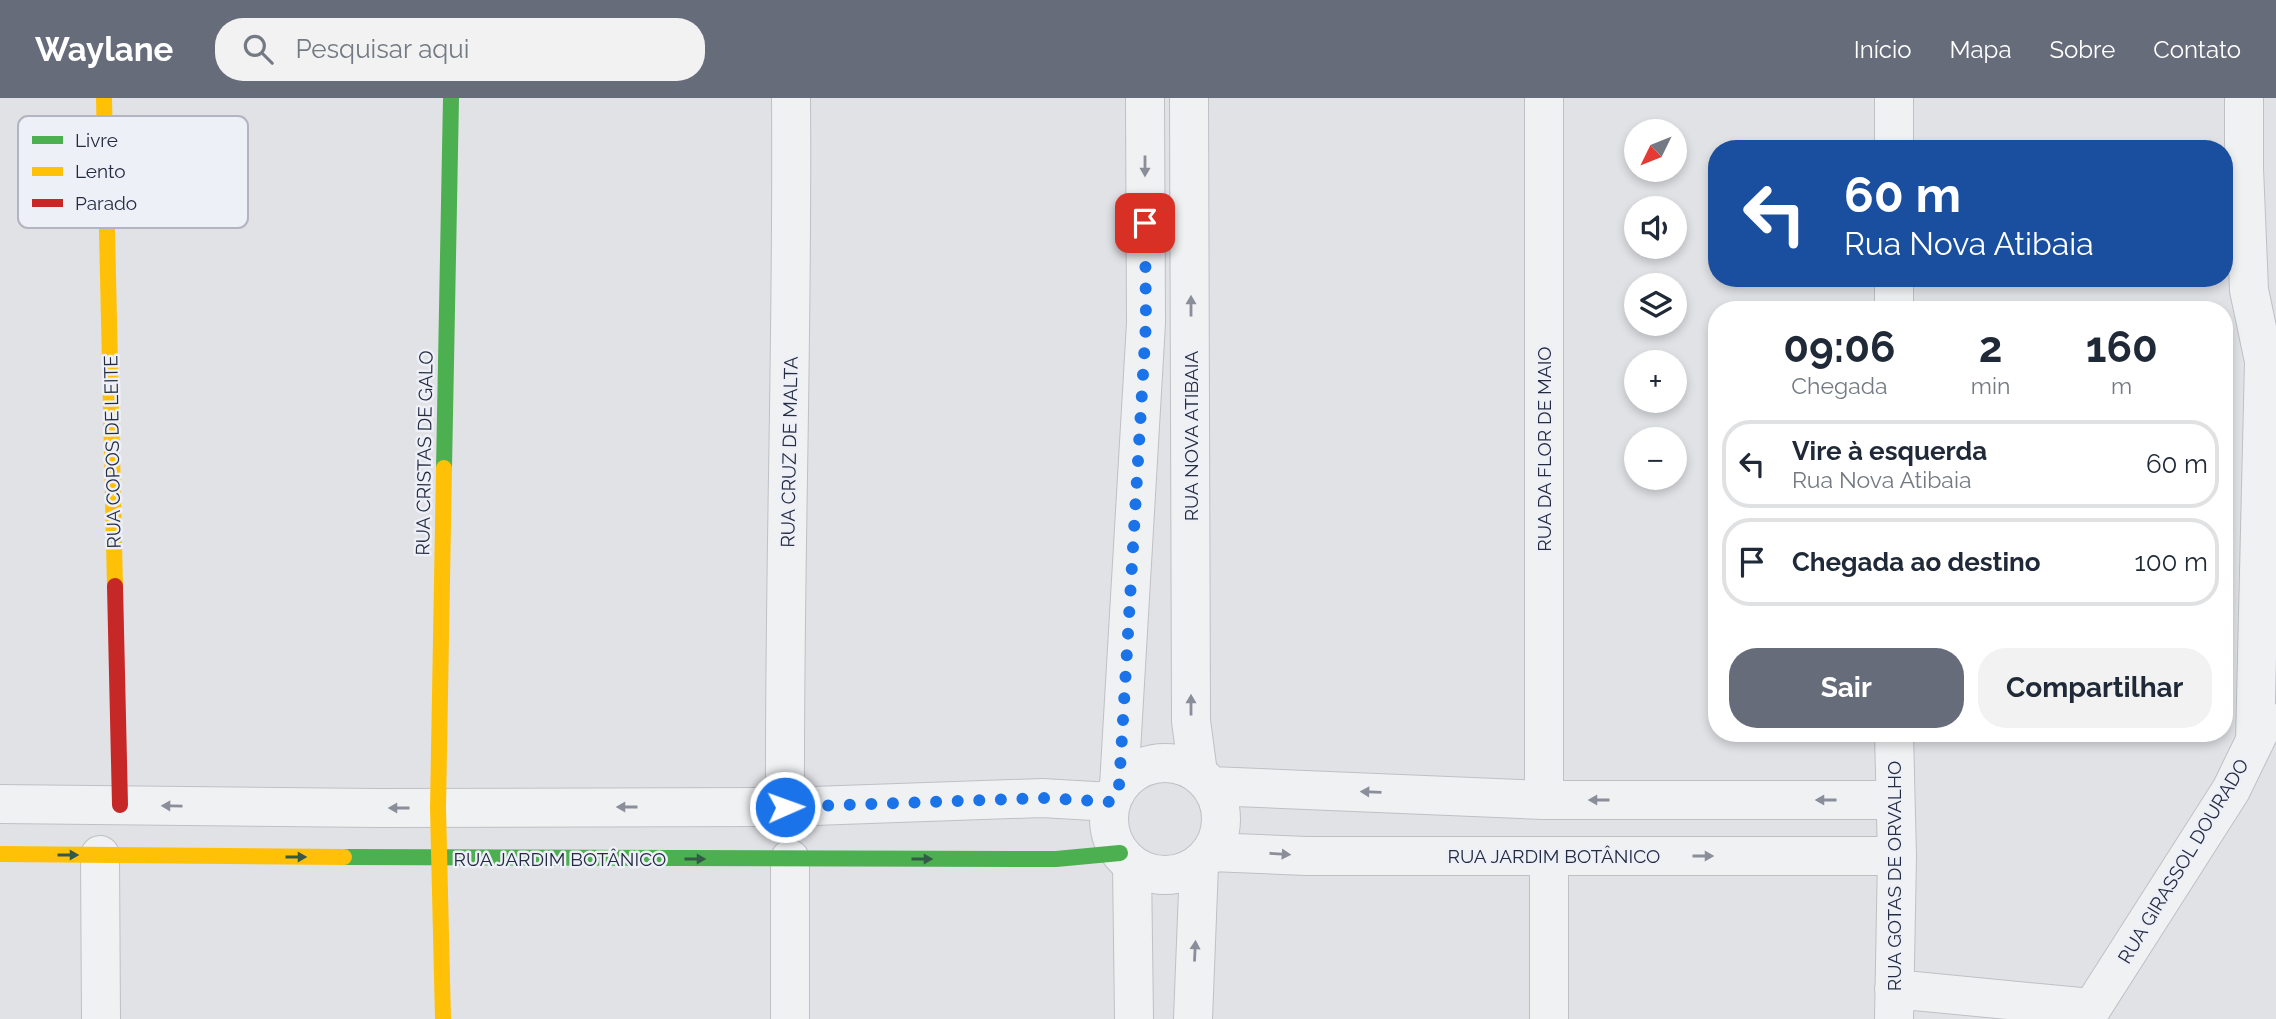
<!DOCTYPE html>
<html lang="pt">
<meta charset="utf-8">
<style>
:root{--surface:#fff;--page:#f2f2f3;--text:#1f2937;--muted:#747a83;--line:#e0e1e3;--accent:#676c7b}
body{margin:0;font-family:Raleway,sans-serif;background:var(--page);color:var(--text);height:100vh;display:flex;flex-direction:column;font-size:26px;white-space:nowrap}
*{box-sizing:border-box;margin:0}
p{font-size:23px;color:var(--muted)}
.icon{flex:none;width:38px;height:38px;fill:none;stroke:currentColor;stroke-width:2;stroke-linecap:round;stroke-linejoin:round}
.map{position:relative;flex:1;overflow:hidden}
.drawer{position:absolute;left:1708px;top:203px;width:525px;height:441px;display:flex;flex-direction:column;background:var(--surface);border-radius:28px;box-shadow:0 4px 10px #0003}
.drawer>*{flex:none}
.guide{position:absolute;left:1708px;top:42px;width:525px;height:147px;border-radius:28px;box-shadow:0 4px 10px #0003;background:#1a4fa0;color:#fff;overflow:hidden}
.needle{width:46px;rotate:227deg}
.fabs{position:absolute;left:1624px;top:21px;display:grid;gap:14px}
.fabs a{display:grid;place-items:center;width:63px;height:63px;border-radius:50%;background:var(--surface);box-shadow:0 4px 10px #0003;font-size:35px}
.pin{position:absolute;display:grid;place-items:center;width:60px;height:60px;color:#fff;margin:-30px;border-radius:14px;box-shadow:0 4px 10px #0006}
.me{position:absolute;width:77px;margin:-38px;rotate:88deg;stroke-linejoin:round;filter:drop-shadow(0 0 5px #0008)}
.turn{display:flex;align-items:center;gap:24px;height:147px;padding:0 21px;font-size:32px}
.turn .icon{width:91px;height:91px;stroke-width:2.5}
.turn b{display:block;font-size:49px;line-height:60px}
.eta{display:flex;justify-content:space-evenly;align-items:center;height:119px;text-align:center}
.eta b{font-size:42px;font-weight:700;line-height:49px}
.button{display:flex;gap:14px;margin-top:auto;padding:14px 21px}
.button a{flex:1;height:80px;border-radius:28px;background:var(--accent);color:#fff;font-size:28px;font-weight:700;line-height:80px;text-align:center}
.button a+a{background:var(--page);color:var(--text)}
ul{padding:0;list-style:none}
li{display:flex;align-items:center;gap:21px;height:88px;margin:0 14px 10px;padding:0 7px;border:4px solid var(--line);border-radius:28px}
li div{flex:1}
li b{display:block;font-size:26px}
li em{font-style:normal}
header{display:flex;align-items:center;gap:42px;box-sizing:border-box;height:98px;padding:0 35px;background:var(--accent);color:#fff}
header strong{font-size:33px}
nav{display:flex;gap:38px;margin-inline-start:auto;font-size:24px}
.search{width:490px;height:63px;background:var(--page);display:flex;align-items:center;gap:18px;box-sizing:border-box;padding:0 24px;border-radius:28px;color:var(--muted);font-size:26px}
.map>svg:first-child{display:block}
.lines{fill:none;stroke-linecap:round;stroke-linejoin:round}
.street-casing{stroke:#bfc0c4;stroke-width:40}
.street{stroke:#f0f1f3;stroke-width:38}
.fast{stroke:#4caf50;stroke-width:16}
.slow{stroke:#ffc107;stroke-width:16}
.jam{stroke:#c62828;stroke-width:16}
.oneway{fill:#8a8e9a}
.oneway2{fill:#335a47}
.route{stroke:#1a73e8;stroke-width:12;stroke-dasharray:0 21.6}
.labels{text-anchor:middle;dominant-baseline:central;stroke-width:5;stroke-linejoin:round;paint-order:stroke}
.street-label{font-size:19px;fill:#252c42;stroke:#eef0f7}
.key{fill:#eef0f7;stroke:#b2b5c1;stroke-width:2}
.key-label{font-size:19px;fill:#252c42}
</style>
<header>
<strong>Waylane</strong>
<div class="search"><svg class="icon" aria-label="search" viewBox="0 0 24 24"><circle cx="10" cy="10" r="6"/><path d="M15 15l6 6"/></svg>Pesquisar aqui</div>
<nav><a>Início</a><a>Mapa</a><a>Sobre</a><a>Contato</a></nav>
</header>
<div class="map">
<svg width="2276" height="921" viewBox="0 0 2276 921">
<rect width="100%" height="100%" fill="#e1e2e6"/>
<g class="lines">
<g class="street-casing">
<path id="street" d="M1189,0L1191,623L1198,675
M1544,0V702
M2244,0V70L2249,192L2264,263L2255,643
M1894,51V0
M1894,212V180
M1109 721a56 56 0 1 1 112 0a56 56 0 1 1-112 0Z
M1119,688L1146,225L1145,0
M1211,688L1544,702H1894
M0,706L378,710L785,709L1042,700L1111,704
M785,709C784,472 793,236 791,0
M1211,754L1307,758H1897
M100,757L101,921
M1132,767L1134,921
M1894,891L2091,910
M790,921V761
M1193,921L1199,767
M1549,921V758
M1894,921L1897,758L1894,635
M2085,921L2231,692L2265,622"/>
</g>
<use href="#street" class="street"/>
<path class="fast" d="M444,370L451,0
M344,759L1056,761L1120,755"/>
<path class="slow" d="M104,0L115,488
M0,756L344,759
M443,921L438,710L444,370"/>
<path class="jam" d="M115,488L120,707"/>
</g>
<defs><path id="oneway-solid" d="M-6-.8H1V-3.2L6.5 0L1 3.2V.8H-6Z" transform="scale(1.75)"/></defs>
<g class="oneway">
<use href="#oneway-solid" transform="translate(1145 68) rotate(90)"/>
<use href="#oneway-solid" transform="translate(1191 208) rotate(-90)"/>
<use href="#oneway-solid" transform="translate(1191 607) rotate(-90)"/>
<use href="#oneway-solid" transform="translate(1371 694) rotate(-178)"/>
<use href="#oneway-solid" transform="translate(1599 702) rotate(180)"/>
<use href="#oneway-solid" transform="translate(1826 702) rotate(180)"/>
<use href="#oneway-solid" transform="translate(172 708) rotate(-179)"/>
<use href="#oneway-solid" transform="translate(627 709) rotate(180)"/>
<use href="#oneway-solid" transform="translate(399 710) rotate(180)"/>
<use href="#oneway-solid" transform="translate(1280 756) rotate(4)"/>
<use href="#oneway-solid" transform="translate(1703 758)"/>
<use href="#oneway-solid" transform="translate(1195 853) rotate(-87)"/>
</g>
<g class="oneway2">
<use href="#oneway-solid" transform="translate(68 757)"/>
<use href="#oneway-solid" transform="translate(296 759)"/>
<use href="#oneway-solid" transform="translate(695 761)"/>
<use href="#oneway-solid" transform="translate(922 761)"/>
</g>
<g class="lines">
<path class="route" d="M785,709L1042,700L1111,704L1119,688L1122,639L1146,225L1145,125"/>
</g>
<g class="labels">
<g class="street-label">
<text transform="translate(1191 338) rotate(-90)">RUA NOVA ATIBAIA</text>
<text transform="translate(1544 351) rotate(-90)">RUA DA FLOR DE MAIO</text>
<text transform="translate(112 354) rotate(-91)">RUA COPOS DE LEITE</text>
<text transform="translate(789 354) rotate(-89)">RUA CRUZ DE MALTA</text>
<text transform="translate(424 355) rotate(-89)">RUA CRISTAS DE GALO</text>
<text x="1554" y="758">RUA JARDIM BOTÂNICO</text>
<text x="560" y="761">RUA JARDIM BOTÂNICO</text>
<text transform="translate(2183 763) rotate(-59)">RUA GIRASSOL DOURADO</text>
<text transform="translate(1894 778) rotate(-90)">RUA GOTAS DE ORVALHO</text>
</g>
</g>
<rect x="18" y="18" width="230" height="112" rx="10" class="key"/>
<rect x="32" y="38" width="31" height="8" fill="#4caf50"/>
<rect x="32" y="69" width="31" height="9" fill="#ffc107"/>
<rect x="32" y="101" width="31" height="8" fill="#c62828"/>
<g class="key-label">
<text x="75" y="49">Livre</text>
<text x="75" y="80">Lento</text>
<text x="75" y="112">Parado</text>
</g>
</svg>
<div class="fabs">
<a><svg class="needle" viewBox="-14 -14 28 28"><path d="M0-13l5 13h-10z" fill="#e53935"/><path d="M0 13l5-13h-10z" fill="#747a83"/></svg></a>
<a><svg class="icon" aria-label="sound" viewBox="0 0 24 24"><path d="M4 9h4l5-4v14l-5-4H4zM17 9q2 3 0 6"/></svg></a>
<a><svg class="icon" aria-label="layers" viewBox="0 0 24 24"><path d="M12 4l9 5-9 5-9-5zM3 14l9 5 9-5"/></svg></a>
<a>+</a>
<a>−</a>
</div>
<div class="pin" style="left:1145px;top:125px;background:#d93025"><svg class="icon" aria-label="arrive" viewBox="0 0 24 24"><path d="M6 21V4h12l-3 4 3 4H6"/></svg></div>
<svg class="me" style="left:785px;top:709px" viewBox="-20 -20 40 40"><circle r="17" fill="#1a73e8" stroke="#fff" stroke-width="3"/><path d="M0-11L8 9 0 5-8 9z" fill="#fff"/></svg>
<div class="guide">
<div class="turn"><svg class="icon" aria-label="left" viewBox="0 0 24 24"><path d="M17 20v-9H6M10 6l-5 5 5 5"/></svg><div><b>60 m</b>Rua Nova Atibaia</div></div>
</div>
<section class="drawer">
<div class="eta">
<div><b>09:06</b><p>Chegada</p></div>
<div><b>2</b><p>min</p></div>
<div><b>160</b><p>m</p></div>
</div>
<ul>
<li><svg class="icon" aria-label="left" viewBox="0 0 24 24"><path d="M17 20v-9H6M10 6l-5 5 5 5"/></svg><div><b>Vire à esquerda</b><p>Rua Nova Atibaia</p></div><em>60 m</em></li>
<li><svg class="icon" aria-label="arrive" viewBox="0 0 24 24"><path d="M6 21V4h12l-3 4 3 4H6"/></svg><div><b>Chegada ao destino</b></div><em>100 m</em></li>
</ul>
<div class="button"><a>Sair</a><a>Compartilhar</a></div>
</section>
</div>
